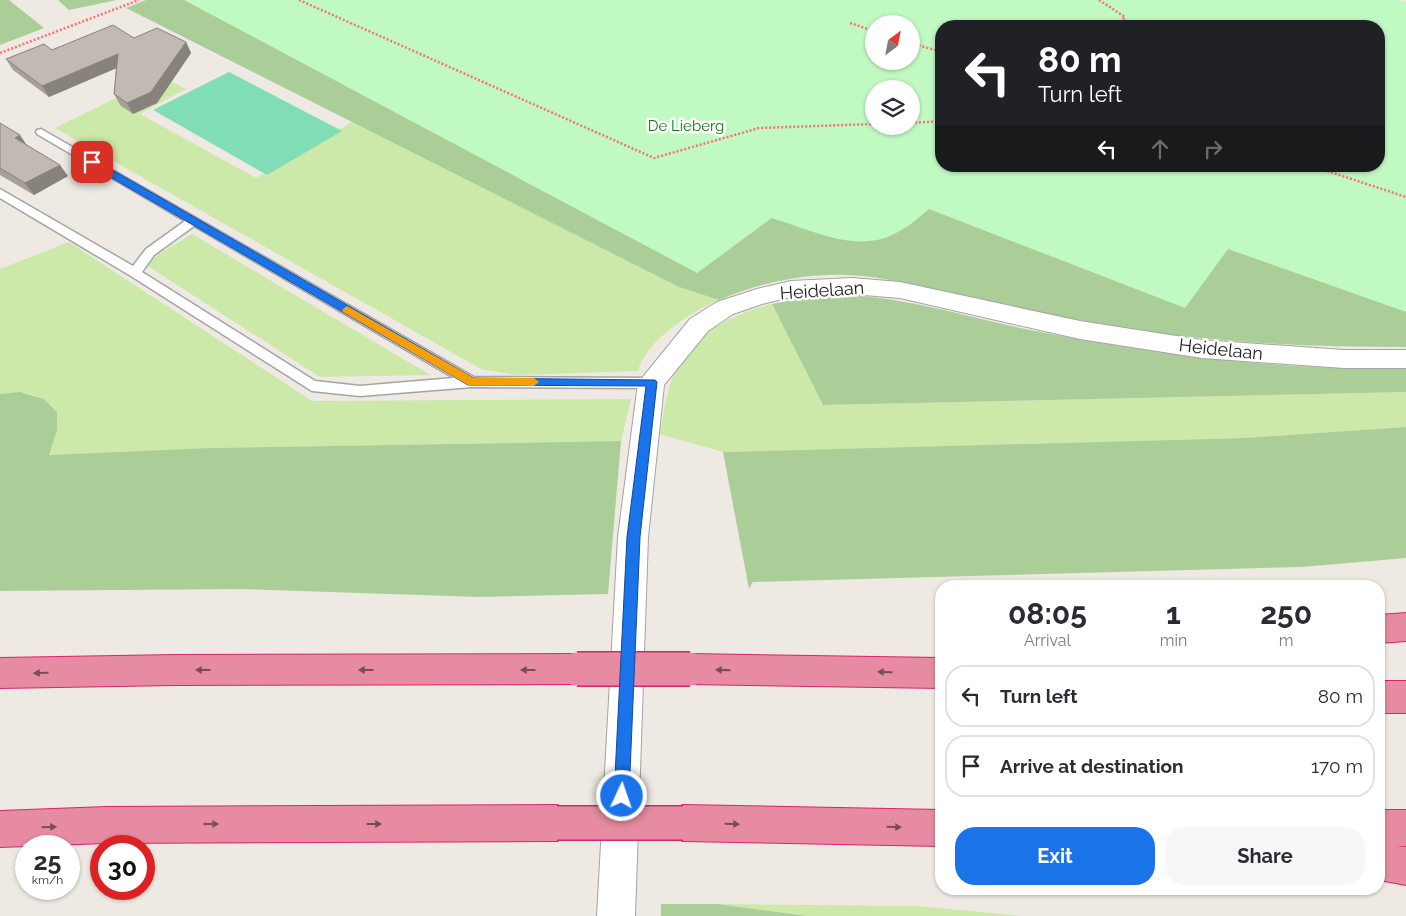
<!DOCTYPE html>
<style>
:root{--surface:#fff;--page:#f7f7f7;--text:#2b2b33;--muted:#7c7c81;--line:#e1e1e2;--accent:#1a73e8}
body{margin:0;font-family:Raleway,sans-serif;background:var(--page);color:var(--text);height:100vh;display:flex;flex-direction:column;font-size:19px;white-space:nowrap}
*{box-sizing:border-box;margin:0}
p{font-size:16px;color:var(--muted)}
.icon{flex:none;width:28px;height:28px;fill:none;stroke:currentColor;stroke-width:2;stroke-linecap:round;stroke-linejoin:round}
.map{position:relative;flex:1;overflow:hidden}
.details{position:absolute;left:935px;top:580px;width:450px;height:315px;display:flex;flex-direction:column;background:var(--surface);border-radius:20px;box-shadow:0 1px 4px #0004}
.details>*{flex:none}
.top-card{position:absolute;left:935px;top:20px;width:450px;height:152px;border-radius:20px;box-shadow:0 1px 4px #0004;background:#202124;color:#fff;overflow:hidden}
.needle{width:32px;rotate:32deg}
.tools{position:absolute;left:865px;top:15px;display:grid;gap:10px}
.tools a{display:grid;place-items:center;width:55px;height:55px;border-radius:50%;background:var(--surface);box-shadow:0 1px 4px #0004;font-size:25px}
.speed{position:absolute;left:15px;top:835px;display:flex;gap:10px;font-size:25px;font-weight:700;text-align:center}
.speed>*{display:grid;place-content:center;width:65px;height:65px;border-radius:50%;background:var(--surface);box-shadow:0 1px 4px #0004;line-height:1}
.speed small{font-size:12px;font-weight:400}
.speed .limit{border:8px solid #d22;background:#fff;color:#111}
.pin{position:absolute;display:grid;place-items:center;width:42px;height:42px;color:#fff;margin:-21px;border-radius:10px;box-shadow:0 2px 8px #0006}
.me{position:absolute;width:55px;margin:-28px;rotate:3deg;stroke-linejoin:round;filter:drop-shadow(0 0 4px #0008)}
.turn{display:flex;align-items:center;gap:18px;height:105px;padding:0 20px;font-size:22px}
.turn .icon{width:65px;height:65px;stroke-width:2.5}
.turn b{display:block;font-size:35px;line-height:42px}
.lanes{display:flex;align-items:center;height:48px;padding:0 20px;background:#0003;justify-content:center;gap:25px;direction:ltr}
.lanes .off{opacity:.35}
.eta{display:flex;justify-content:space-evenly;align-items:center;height:85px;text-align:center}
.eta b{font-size:30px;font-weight:700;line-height:35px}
.button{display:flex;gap:10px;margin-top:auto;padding:10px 20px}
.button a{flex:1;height:58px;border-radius:20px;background:var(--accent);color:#fff;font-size:20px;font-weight:700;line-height:58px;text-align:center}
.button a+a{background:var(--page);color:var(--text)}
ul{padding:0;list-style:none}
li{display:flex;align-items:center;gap:15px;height:62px;margin:0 10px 8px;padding:0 10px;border:2px solid var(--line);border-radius:20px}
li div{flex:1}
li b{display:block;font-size:19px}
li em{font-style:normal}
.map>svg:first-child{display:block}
.grass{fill:#cce9a9}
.forest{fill:#abce98;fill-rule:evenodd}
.park{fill:#c0f9c2;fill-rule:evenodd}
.pitch{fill:#81ddb5}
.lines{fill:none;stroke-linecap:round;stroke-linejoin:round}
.lane-casing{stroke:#a4a4a4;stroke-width:3}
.street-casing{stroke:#a4a4a4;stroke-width:2}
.highway-casing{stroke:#d7256b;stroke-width:2}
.path{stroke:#f8726a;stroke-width:2.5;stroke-dasharray:2 2;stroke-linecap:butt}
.lane{fill:#fff;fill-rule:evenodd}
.street{fill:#fff;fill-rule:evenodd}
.highway{fill:#e68ba1;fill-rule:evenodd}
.highway-bridge-casing{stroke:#d7256b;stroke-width:36;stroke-linecap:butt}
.highway-bridge{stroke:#e68ba1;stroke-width:33}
.wall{fill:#a89f9a}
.shaded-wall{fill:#88827d}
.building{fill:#c3b9b3;stroke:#88827d}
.oneway{fill:#774e58}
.route{fill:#1a73e8;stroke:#114b97}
.slow{fill:#f59e0b}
.labels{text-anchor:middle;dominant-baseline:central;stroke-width:5;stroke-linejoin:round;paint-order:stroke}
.far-park-label{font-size:15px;fill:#0c7a10;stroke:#fff}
.street-label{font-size:18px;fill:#1d1d1d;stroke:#fff}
</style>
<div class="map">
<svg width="1406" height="916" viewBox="0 0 1406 916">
<rect width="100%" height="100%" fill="#eeeae3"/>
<path class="grass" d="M161,76L186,89L140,114L256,178L352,122L679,287L719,300C690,313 647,339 638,371L516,375L481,369L55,128Z
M192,234L410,363L431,375L320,377L146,265L160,253Z
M69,242L312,401L631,399L621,441L208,448L48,455L57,430V412C38,392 27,391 0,394V269Z
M772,304L823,405L1406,392V427L1244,438L723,452L659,434C663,418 665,401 670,385C687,337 725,316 772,304Z
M717,904L916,906L1022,916H808Z"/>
<path class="forest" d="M0,0H9L44,28L0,45Z
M58,0H117L69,10Z
M146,0H591L874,61H911L941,166L1406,200V347C1310,347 1214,343 1119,327C1067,319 1015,307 963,296C925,287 887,277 848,275C804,273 759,283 719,300L679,287L126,8ZM874,89H911V126H874Z
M842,295C912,297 978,321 1046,333C1165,356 1285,370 1406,369V392L823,405L772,304L815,296Z
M20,392L44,399L57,412V430L49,455L208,448L621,441L608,594L479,597L241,589L0,591V394Z
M1406,427V558L1302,567L753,582L749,589L723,452L1244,438Z
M661,904H717L808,916H661Z"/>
<path class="park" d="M184,0H1397L1406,2V312L1228,249L1185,308L929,209C919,217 910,226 898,232C859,255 811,230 772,218L697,273ZM874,24H911V61H874ZM941,26H1379V166H941ZM874,89H911V126H874Z"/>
<path class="pitch" d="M229,72L342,131L267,175L153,110Z"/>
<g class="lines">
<g class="lane-casing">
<path id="lane" d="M41,129L474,377L651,378L656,379L658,383L656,387L651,388L472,387L360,396L312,391L131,276L0,198V189L133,266L146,249L185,221L37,134L36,132L37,130ZM194,226L454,378L360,386L315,381L142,272L154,255Z"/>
</g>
<g class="street-casing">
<path id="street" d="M852,278L900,282L1080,321L1202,340L1344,350H1406V368H1344L1202,358L1080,339L900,298L852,294L791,297L762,304L733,314L708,331L664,385L648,537L635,916H597L618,537L638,383L690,319L717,302L757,289L791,281Z"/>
</g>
<g class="highway-casing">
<path id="highway" d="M1406,613V641L1379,643V615Z
M577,654L588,658L593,669L588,680L577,684L175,685L0,688V658L175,655Z
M690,654L941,658V688L690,684L679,680L674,669L679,658Z
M1379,681H1406V713H1379Z
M557,805L570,810L575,823L570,836L557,841L106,843L0,847V811L106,807Z
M683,805L941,810V846L683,841L670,836L665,823L670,810Z
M1379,810H1406V846H1396L1406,847V885L1379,880Z"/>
</g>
<path class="path" d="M299,0L654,158L759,128L874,124
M1099,0L1125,17L1117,26
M850,23L874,31
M911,43L941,52
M0,53L139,0
M911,123L941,121
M1312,166L1406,197"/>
<use href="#lane" class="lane"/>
<use href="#street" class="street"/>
<use href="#highway" class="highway"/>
<g class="highway-bridge-casing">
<path id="highway-bridge" d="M577,669H690
M557,823H683"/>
</g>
<use href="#highway-bridge" class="highway-bridge"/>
</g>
<path class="wall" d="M134,38L186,42L191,53L157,103L133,114L120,105L114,94L116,68L49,97L13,70L6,59L52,50Z
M0,123L26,144L68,176L34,195L0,175Z"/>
<path class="shaded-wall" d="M186,42L191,53L157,103L133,114L127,103Z
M118,54L124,65L49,97L42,86Z
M20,135L28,147L15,138Z
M60,165L68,176L34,195L25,183Z"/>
<path class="building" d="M113,25L134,38L157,28L186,42L151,92L127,103L114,94L118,54L42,86L6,59L44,44L52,50Z
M0,123L20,135L15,138L60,165L25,183L0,168Z"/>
<defs><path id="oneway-solid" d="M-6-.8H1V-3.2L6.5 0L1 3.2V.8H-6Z" transform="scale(1.25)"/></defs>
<g class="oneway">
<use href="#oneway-solid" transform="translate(203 670) rotate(180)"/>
<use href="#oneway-solid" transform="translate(366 670) rotate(180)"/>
<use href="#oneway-solid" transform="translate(528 670) rotate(180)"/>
<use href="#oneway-solid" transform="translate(723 670) rotate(-179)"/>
<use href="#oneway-solid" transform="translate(885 672) rotate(-179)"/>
<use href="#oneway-solid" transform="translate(41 673) rotate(179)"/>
<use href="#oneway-solid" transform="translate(211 824)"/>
<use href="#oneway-solid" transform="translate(374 824)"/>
<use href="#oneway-solid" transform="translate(732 824) rotate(1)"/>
<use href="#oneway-solid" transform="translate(49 827) rotate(-2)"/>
<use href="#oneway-solid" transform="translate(894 827) rotate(1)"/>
</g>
<path class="route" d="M88,160H95L474,378L655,380L657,382L640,537L629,796L627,801L622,804L617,801L614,796L627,537L646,386L468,385L88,164Z"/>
<path class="slow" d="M347,306L474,378H534L539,382L534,386L468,385L343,312L342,310Z"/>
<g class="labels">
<g class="far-park-label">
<text x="686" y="126">De Lieberg</text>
</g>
<g class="street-label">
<text transform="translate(822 290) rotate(-4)">Heidelaan</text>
<text transform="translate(1221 349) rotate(6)">Heidelaan</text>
</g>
</g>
</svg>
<div class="tools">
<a><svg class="needle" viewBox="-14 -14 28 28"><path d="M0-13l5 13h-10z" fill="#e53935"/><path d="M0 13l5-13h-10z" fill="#7c7c81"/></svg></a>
<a><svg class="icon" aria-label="layers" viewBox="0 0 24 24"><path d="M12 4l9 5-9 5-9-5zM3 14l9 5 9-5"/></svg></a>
</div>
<div class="speed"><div>25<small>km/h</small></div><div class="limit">30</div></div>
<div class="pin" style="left:92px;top:162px;background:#d93025"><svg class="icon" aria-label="arrive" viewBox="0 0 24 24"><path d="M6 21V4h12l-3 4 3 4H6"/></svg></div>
<svg class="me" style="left:622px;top:796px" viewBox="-20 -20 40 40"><circle r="17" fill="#1a73e8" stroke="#fff" stroke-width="3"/><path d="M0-11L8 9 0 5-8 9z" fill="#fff"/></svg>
<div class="top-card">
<div class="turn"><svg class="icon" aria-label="left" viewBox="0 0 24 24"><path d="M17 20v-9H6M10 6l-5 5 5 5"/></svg><div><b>80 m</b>Turn left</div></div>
<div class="lanes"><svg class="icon" aria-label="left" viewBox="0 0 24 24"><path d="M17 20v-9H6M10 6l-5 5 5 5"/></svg><svg class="icon off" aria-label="ahead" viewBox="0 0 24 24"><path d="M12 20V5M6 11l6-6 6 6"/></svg><svg class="icon off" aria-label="right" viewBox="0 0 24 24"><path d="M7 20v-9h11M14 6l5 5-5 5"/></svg></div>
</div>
<section class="details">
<div class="eta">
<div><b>08:05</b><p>Arrival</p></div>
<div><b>1</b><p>min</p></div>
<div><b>250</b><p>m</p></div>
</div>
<ul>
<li><svg class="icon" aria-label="left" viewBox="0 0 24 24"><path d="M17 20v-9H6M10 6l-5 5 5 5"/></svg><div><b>Turn left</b></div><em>80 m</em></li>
<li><svg class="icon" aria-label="arrive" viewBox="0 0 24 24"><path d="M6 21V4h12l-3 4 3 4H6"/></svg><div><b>Arrive at destination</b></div><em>170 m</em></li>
</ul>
<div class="button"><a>Exit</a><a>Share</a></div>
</section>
</div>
